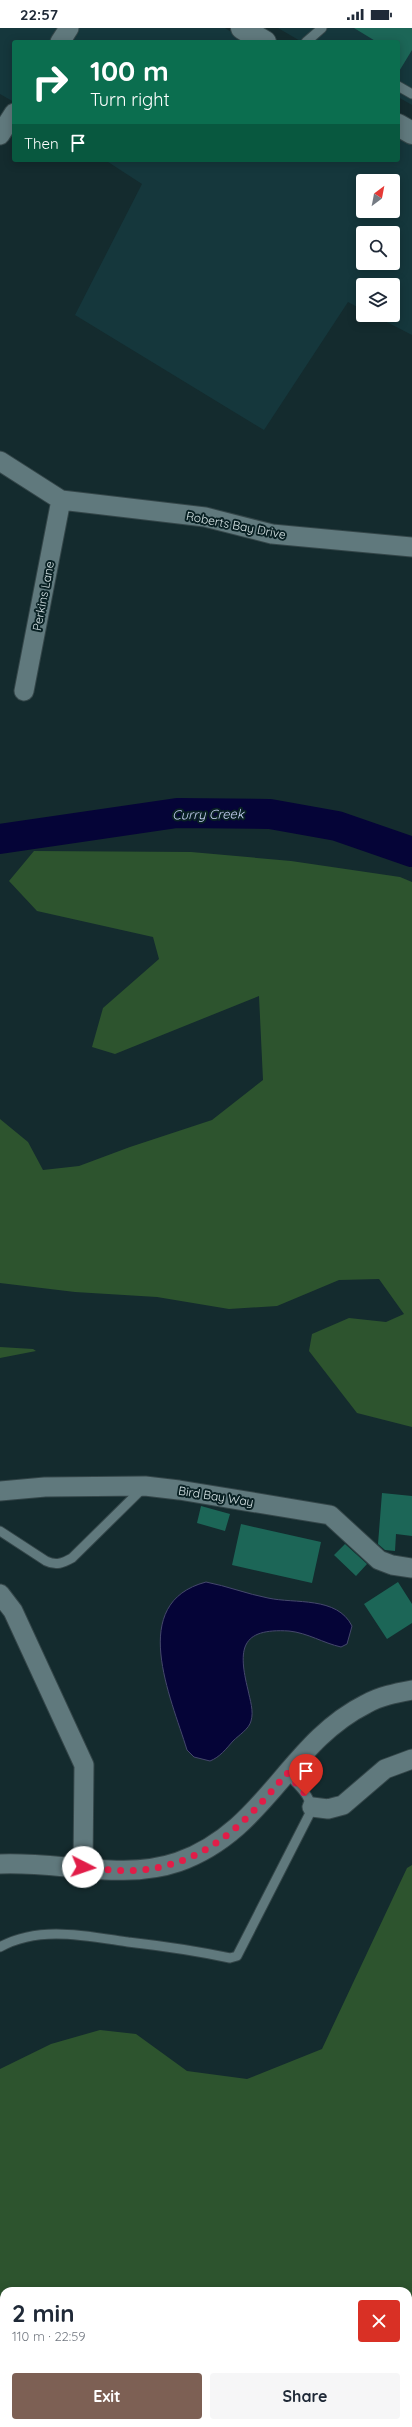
<!DOCTYPE html>
<meta charset="utf-8">
<style>
:root{--surface:#fff;--page:#f6f6f7;--text:#1f2937;--muted:#747a83;--accent:#7d6054}
body{margin:0;font-family:Quicksand,sans-serif;background:var(--page);color:var(--text);height:100vh;display:flex;flex-direction:column;font-size:15px;white-space:nowrap}
*{box-sizing:border-box;margin:0}
p{font-size:13px;color:var(--muted)}
.icon{flex:none;width:22px;height:22px;fill:none;stroke:currentColor;stroke-width:2;stroke-linecap:round;stroke-linejoin:round}
.map{position:relative;flex:1;overflow:hidden}
.side{position:absolute;left:0px;top:2259px;width:412px;height:140px;display:flex;flex-direction:column;background:var(--surface);border-radius:12px 12px 0 0;box-shadow:0 2px 10px #0003}
.side>*{flex:none}
.guide{position:absolute;left:12px;top:12px;width:388px;height:122px;border-radius:4px;box-shadow:0 2px 10px #0003;background:#0b6e4f;color:#fff;overflow:hidden}
.needle{width:26px;rotate:32deg}
.buttons{position:absolute;left:356px;top:146px;display:grid;gap:8px}
.buttons a{display:grid;place-items:center;width:44px;height:44px;border-radius:4px;background:var(--surface);box-shadow:0 2px 10px #0003;font-size:20px}
.pin{position:absolute;display:grid;place-items:center;width:34px;height:34px;color:#fff;margin:-41px -17px;border-radius:50% 50% 50% 0;rotate:-45deg;box-shadow:0 0 4px #0007}
.pin .icon{rotate:45deg}
.me{position:absolute;width:44px;margin:-22px;rotate:94deg;stroke-linejoin:round;filter:drop-shadow(0 0 3px #0008)}
.turn{display:flex;align-items:center;gap:14px;height:84px;padding:0 12px;font-size:18px}
.turn .icon{width:52px;height:52px;stroke-width:2.5}
.turn b{display:block;font-size:28px;line-height:34px}
.then{display:flex;align-items:center;height:38px;padding:0 12px;background:#0003;gap:8px;font-size:15px}
.round{display:grid;place-items:center;flex:none;width:42px;height:42px;border-radius:4px;background:var(--page)}
.head{display:flex;align-items:center;justify-content:space-between;height:68px;padding:0 12px}
h1{font-size:24px;font-weight:700;line-height:30px}
.cta{display:flex;gap:8px;margin-top:auto;padding:8px 12px}
.cta a{flex:1;height:46px;border-radius:4px;background:var(--accent);color:#fff;font-size:16px;font-weight:700;line-height:46px;text-align:center}
.cta a+a{background:var(--page);color:var(--text)}
.status{display:flex;justify-content:space-between;align-items:center;height:28px;padding:0 20px;background:var(--surface);direction:ltr}
.status svg{height:11px;fill:currentColor}
.map>svg:first-child{display:block}
.built{fill:#15373c;fill-rule:evenodd}
.green{fill:#2d542e}
.water{fill:#050437;stroke:#45486c}
.lines{fill:none;stroke-linecap:round;stroke-linejoin:round}
.river{stroke:#050437;stroke-width:30}
.building{fill:#1c6657}
.service-casing{stroke:#344649;stroke-width:11}
.minor-casing{stroke:#344649;stroke-width:21}
.tertiary-casing{stroke:#344649;stroke-width:24}
.service{stroke:#60797d;stroke-width:9}
.minor{stroke:#60797d;stroke-width:19}
.tertiary{stroke:#60797d;stroke-width:22}
.route{stroke:#e11d48;stroke-width:7;stroke-dasharray:0 12.6}
.labels{text-anchor:middle;dominant-baseline:central;stroke-width:4;stroke-linejoin:round;paint-order:stroke}
.street-label{font-size:12px;fill:#dae7e9;stroke:#092124}
.water-label{font-size:13px;font-style:italic;fill:#c8d3f6;stroke:#092124}
</style>
<div class="status"><b>22:57</b><svg viewBox="0 0 49 12"><path d="M0 12V9h3v3zM5 12V6h3v6zM10 12V3h3v9zM15 12V0h3v12zM26 1h20v11H26zM47 4h2v5h-2z"/></svg></div>
<div class="map">
<svg width="412" height="2399" viewBox="0 0 412 2399">
<rect width="100%" height="100%" fill="#142b2e"/>
<path class="built" d="M0,0H225L247,14H14V74L0,66Z
M278,0H412V77L398,69V14H302Z
M398,108L412,117V307L373,287H393V257H363V282L348,274L264,402L75,287L142,156L105,132H398ZM363,153H393V183H363ZM363,205H393V235H363Z"/>
<path class="green" d="M34,823L191,824L291,833L400,849L412,854V1399L357,1385L309,1323L312,1306L349,1290L386,1294L404,1286L379,1251L339,1252L277,1278L229,1281L157,1269L75,1264L0,1255V1091L28,1114L43,1142L79,1138L130,1119L212,1092L263,1052L259,968L115,1026L92,1019L103,980L159,931L153,909L37,883L9,853Z
M0,1319L33,1321L36,1323L0,1330Z
M412,1837V2297L408,2301V2263H4V2395H210L213,2399H0V2041L51,2016L100,2002L136,2006L187,2043L247,2051L322,2021L407,1840Z"/>
<path class="water" d="M206,1554C227,1558 247,1566 268,1570C295,1576 337,1568 352,1598L347,1616L341,1619C323,1615 308,1605 289,1603C240,1600 238,1621 248,1662C250,1672 254,1683 251,1693C249,1701 239,1707 233,1713C226,1721 220,1729 210,1733L194,1729L187,1722C171,1669 127,1575 206,1554Z"/>
<g class="lines">
<path class="river" d="M0,811L177,785L270,786L337,798L412,824"/>
</g>
<path class="building" d="M354,0H412V22L398,45V14H377Z
M382,1465L412,1468V1508L396,1506L395,1523L385,1522L378,1516Z
M201,1478L230,1486L225,1503L197,1495Z
M241,1496L321,1514L312,1555L232,1537Z
M345,1516L367,1536L356,1548L334,1527Z
M398,1554L412,1576V1595L387,1611L364,1576Z"/>
<g class="lines">
<g class="service-casing">
<path id="service" d="M306,14L322,0
M398,58L412,66
M0,1503L46,1533C56,1538 63,1535 72,1530L143,1460
M0,1919C39,1897 87,1908 128,1914C163,1918 197,1923 230,1930L237,1928L310,1785C315,1770 296,1756 287,1745"/>
</g>
<g class="minor-casing">
<path id="minor" d="M60,14L69,0
M0,107L14,85
M0,433L61,472L205,489L272,506L412,519
M24,663L61,472
M0,1463L45,1459L145,1458L179,1462L330,1487L379,1532L392,1537L412,1540
M0,1566L13,1583L84,1737L83,1839
M312,1779L328,1781L343,1777L385,1741L412,1731
M0,1836C58,1833 123,1853 178,1834C266,1803 288,1715 366,1676C380,1668 396,1665 412,1662"/>
</g>
<g class="tertiary-casing">
<path id="tertiary" d="M242,0L265,14
M398,97L412,105"/>
</g>
<use href="#service" class="service"/>
<use href="#minor" class="minor"/>
<use href="#tertiary" class="tertiary"/>
</g>
<g class="lines">
<path class="route" d="M83,1839C102,1841 122,1844 141,1842C209,1835 246,1794 287,1745L306,1767"/>
</g>
<g class="labels">
<g class="street-label">
<text transform="translate(236 497) rotate(11)">Roberts Bay Drive</text>
<text transform="translate(43 568) rotate(-79)">Perkins Lane</text>
<text transform="translate(216 1468) rotate(9)">Bird Bay Way</text>
</g>
<g class="water-label">
<text transform="translate(208 786) rotate(-1)">Curry Creek</text>
</g>
</g>
</svg>
<div class="buttons">
<a><svg class="needle" viewBox="-14 -14 28 28"><path d="M0-13l5 13h-10z" fill="#e53935"/><path d="M0 13l5-13h-10z" fill="#747a83"/></svg></a>
<a><svg class="icon" aria-label="search" viewBox="0 0 24 24"><circle cx="10" cy="10" r="6"/><path d="M15 15l6 6"/></svg></a>
<a><svg class="icon" aria-label="layers" viewBox="0 0 24 24"><path d="M12 4l9 5-9 5-9-5zM3 14l9 5 9-5"/></svg></a>
</div>
<div class="pin" style="left:306px;top:1767px;background:#d93025"><svg class="icon" aria-label="arrive" viewBox="0 0 24 24"><path d="M6 21V4h12l-3 4 3 4H6"/></svg></div>
<svg class="me" style="left:83px;top:1839px" viewBox="-20 -20 40 40"><circle r="19" fill="#fff"/><path d="M0-13L10 11 0 6-10 11z" fill="#e11d48"/></svg>
<div class="guide">
<div class="turn"><svg class="icon" aria-label="right" viewBox="0 0 24 24"><path d="M7 20v-9h11M14 6l5 5-5 5"/></svg><div><b>100 m</b>Turn right</div></div>
<div class="then">Then<svg class="icon" aria-label="arrive" viewBox="0 0 24 24"><path d="M6 21V4h12l-3 4 3 4H6"/></svg></div>
</div>
<section class="side">
<div class="head"><div><h1>2 min</h1><p>110 m · 22:59</p></div><a class="round" style="background:#d93025;color:#fff"><svg class="icon" aria-label="close" viewBox="0 0 24 24"><path d="M6 6l12 12M18 6L6 18"/></svg></a></div>
<div class="cta"><a>Exit</a><a>Share</a></div>
</section>
</div>
